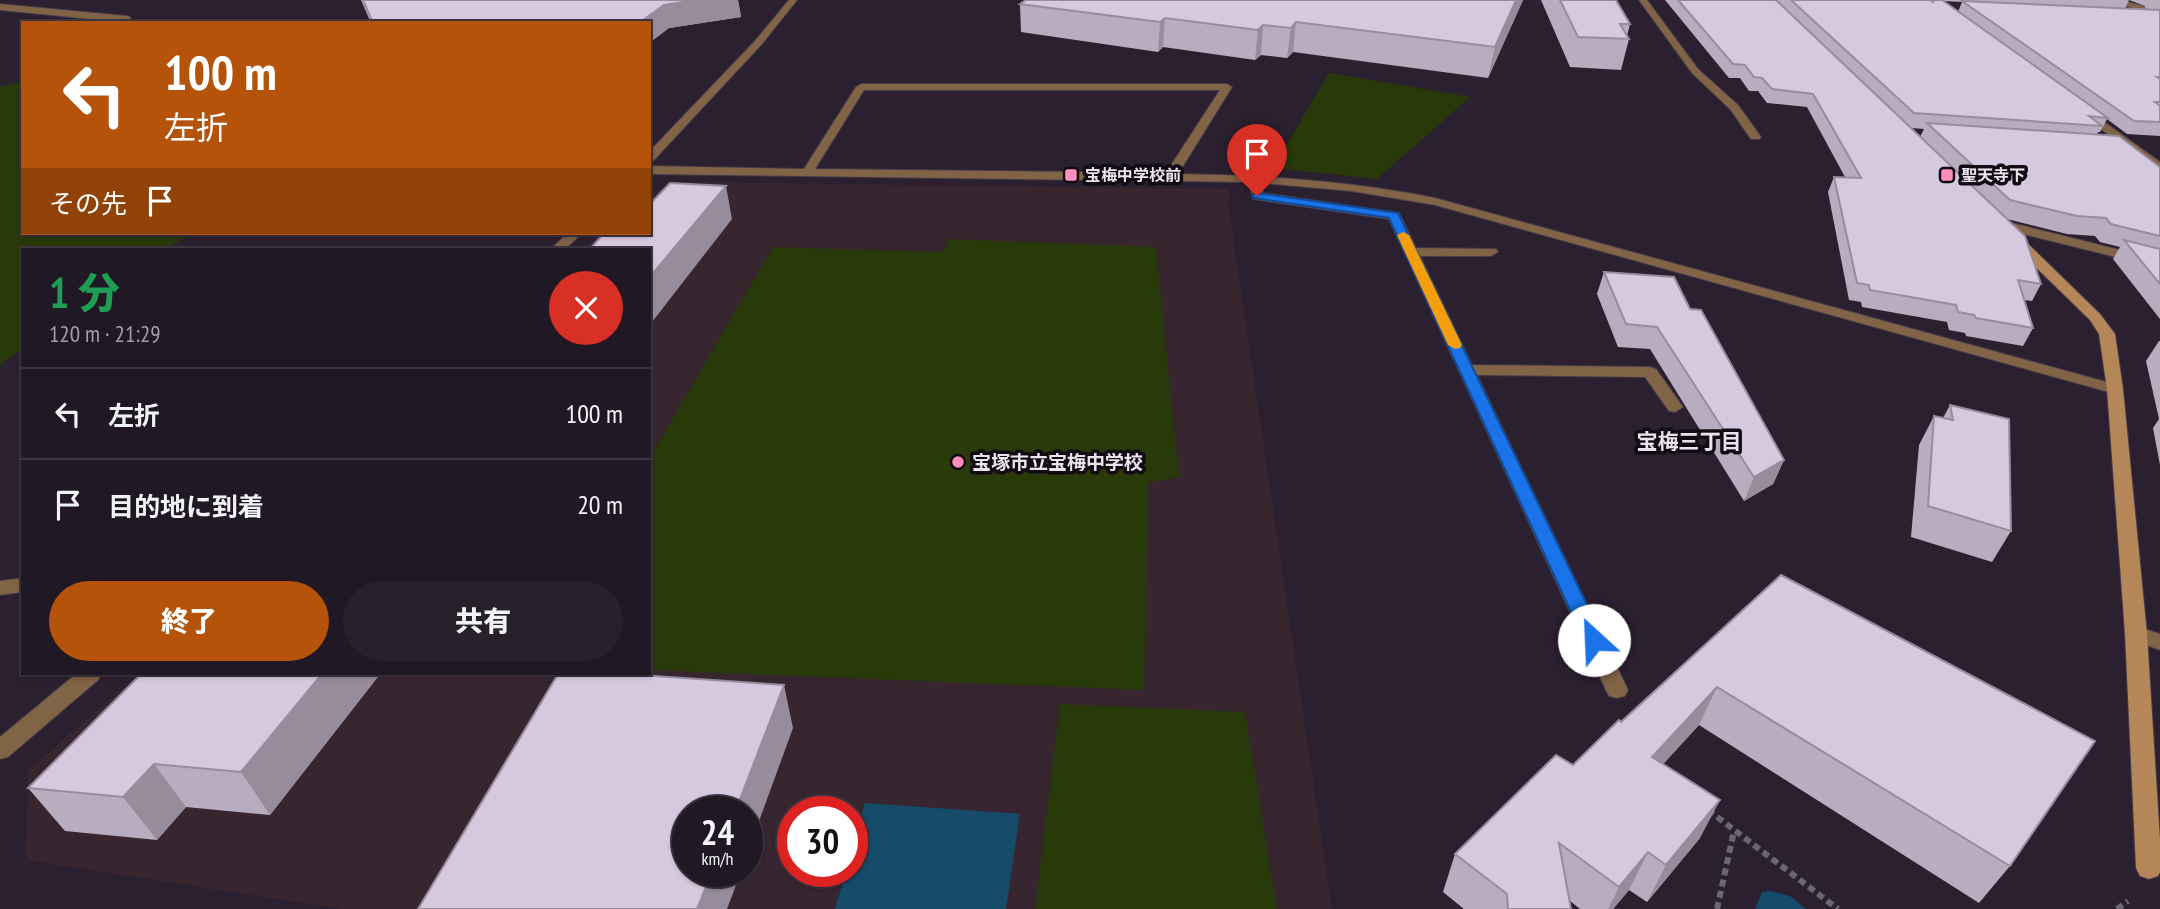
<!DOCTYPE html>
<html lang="ja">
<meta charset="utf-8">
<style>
:root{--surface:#201824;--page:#28212c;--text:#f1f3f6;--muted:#a2a0a6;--line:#3d3741;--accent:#b45309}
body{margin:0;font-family:"PT Sans Narrow","Noto Sans JP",sans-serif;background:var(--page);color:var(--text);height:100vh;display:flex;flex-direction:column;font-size:26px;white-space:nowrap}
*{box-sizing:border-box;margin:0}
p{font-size:23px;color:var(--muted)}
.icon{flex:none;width:38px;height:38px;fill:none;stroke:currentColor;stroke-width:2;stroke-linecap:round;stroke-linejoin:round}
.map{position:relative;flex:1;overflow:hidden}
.details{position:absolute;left:21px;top:248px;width:630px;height:427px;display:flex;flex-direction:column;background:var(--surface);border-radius:0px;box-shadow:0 2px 5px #0004,0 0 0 2px var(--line)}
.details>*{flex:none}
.top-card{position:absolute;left:21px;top:21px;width:630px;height:214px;border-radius:0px;box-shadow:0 2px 5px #0004,0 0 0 2px var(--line);background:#b45309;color:#fff;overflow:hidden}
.speed{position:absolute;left:672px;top:796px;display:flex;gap:14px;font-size:35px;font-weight:700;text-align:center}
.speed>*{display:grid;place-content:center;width:91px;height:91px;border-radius:50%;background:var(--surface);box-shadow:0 2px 5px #0004,0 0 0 2px var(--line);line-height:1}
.speed small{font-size:18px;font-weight:400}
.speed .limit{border:10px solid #d22;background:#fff;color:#111}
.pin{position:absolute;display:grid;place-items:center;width:60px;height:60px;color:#fff;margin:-72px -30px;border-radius:50% 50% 50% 0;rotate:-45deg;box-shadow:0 0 7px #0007}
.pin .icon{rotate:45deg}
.me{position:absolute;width:77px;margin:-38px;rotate:335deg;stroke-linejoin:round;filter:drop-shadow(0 0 5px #0008)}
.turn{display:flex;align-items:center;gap:24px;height:147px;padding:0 28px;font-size:32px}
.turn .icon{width:91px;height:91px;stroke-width:2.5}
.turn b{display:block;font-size:49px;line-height:60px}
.then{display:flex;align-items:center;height:66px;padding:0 28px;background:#0003;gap:14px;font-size:26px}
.round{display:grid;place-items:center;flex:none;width:74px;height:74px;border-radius:37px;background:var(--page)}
.summary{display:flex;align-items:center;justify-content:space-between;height:119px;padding:0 28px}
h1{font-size:42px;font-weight:800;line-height:52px;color:#1e9e55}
.action{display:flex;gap:14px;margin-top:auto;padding:14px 28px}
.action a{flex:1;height:80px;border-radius:42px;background:var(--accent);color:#fff;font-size:28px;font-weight:800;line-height:80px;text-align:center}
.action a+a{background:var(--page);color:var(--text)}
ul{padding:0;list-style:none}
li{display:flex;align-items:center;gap:21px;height:91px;padding:0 28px;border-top:2px solid var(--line)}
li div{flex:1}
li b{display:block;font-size:26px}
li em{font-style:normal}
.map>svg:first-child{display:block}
.education{fill:#372630;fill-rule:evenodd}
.green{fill:#28390a}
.water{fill:#164b6a}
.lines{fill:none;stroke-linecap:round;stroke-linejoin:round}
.street-casing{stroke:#463b4b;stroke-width:2}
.secondary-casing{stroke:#463b4b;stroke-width:2}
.path{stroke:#6e6573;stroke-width:6;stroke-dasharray:7 4.5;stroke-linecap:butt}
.street{fill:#816346;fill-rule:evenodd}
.secondary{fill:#b58657;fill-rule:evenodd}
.wall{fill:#b8acbf;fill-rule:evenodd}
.shaded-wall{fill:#968c9b}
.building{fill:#d6c8de;stroke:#968c9b;stroke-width:2}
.route{fill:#1a73e8;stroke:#114b97;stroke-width:2}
.slow{fill:#f59e0b}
.poi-dot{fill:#ff8eba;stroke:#110c13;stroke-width:2.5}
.labels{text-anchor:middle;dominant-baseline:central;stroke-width:7;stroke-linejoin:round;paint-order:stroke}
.far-poi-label{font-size:16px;font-weight:bold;fill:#eae3ee;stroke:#110c13;text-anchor:start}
.poi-label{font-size:19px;font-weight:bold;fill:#eae3ee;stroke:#110c13;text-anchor:start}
.neighbourhood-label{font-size:21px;font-weight:bold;fill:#eae3ee;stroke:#110c13}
</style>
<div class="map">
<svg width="2160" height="909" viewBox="0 0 2160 909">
<rect width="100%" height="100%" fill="#2b2030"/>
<path class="education" d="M691,182L1230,189L1228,203L1332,909H341L26,860L28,770L140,674H649V250H584L601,233H649V192ZM688,812H747V872H688ZM793,812H852V872H793Z"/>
<path class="green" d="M1329,73L1470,97L1377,179L1273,168Z
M23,81V233H193L164,250H23V348L0,365V87Z
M949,239L1156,247L1179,477L1148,483L1144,690L649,670V459L773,247L943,252Z
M1060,704L1245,712L1277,909H1035Z"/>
<path class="water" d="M865,803L1020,814L1006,909H835L846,872H852V847Z
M1770,891L1790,896L1806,909H1755L1762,892Z"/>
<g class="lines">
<g class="street-casing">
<path id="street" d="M789,0H797L761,45L653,161L649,162V152L755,41Z
M1639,0H1647L1698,69L1738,105L1761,137L1759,139H1751L1730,109L1692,73Z
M2106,0H2120L2160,10V16Z
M0,4L127,16L130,17L131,23L0,10Z
M861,84H1227L1232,87L1178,174C1264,175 1350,181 1435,198L2121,386L2123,389L2115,394L2109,392L1435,205L1351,191L1262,183L1263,193L1399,213L1416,248L1496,249L1498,252L1491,256H1420L1472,365L1650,367L1656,369L1683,407L1675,412L1669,411L1645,377L1477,375L1628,690L1625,696L1617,698L1609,696L1606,690L1389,219L1253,199L1249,182L649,174V166L804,169L856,87ZM864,90H1220L1166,173L815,169Z
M2081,111H2089L2160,162V171L2081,115Z
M2000,220L2160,260V268L1995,227L1994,224Z
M568,233H582L564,250H550Z
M23,578V592L0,595V581Z
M2136,626L2160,634V650L2129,639L2125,634L2129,629Z
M76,674H101L98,680L8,757L0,759V737Z"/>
</g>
<g class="secondary-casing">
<path id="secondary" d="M2015,235L2020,236L2100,314L2115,334L2123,389L2147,634L2160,840V872L2158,876L2149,879L2140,876L2136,868L2125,634L2107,389L2099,334L2090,320L2010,242V236Z"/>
</g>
<path class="path" d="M1708,810L1838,909
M1717,909L1734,831
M2117,909L2128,901"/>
<use href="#street" class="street"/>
<use href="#secondary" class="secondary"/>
</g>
<path class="wall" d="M361,0H738L741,17L669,28L649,43V23H371Z
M1026,0H1523L1488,78L1293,52L1287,58L1261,55L1255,60L1163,47L1158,52L1021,32L1020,4Z
M1541,0H1616L1630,24L1627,36L1629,39L1621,70L1570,67Z
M1665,0H2160V136L2127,134L2107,119L2100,132H2098L2097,135L2160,167V319L2113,259L2120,247L2100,242L2095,236L2067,234L2007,219L2041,284L2032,301L2024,300L2033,328L2023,346L1966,336L1965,333L1949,330L1947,322L1862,307L1861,302L1849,300L1828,192L1834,177H1845L1807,107L1767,103L1758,91H1749L1740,78H1729ZM2129,0L2145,6L2146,10L2125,9ZM1943,1L1962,2L1958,12ZM1911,128L1924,129L1920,137Z
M1604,272L1690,309L1784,460L1773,484L1744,501L1650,349L1618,347L1597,294Z
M2159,341H2160V465L2153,428L2159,419L2146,361Z
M1950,405L2011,531L1992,562L1911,537L1919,445L1934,416L1943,418Z
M1781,575L2010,866L1979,903L1699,725L1663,764L1700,838L1647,902L1629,890L1613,909H1580L1569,900L1571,909H1464L1443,892L1455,854L1573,765Z
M380,674L270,815L186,807L157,840L65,831L28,788Z"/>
<path class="shaded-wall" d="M696,0H738L741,17L669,28L649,43V23H639L664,5Z
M1516,0H1523L1488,78L1495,47Z
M1165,18L1163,47L1158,52L1160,22Z
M1296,22L1293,52L1287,58L1291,28Z
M1263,25L1261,55L1255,60L1258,30Z
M726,186L732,219L649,326V278Z
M1784,460L1773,484L1744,501L1754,477Z
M322,674H380L270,815L241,772Z
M784,685L793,728L747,854V812H735Z
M1717,687L1699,725L1635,795L1652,757Z
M154,764L186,807L157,840L123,797Z
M1720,800L1700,838L1647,902L1666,865Z
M1648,852L1629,890L1613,909H1608L1619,887Z
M712,872H741L727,909H697Z"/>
<path class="building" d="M363,0H696L664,5L639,23H373Z
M1026,0H1516L1495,47L1296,22L1291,28L1263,25L1258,30L1165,18L1160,22L1020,4Z
M1560,0H1616L1630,24H1620L1629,39L1578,37Z
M1678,0H1776L2025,236L2041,284L2018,280L2033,328L1976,318L1974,315L1958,312L1956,305L1870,290L1869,285L1857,283L1834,177L1861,178L1813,94L1772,89L1762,78L1754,77L1745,65L1733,64Z
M1791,0H1930L1933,2V0H1942L2108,118L2089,116L2102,126L1914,113Z
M1962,1L2160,10V77H2157L2160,79V102H2155L2160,106V122L2134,121Z
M1927,123L2119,136L2160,167V236L2111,224L2106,218L2077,216L2010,200Z
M670,183L726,186L649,278V250H589L603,234L622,235L624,233H649V205Z
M2124,240L2160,249V284Z
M1604,272L1674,277L1690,309L1701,310L1784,460L1754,477L1657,327L1626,324Z
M1950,405L2009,419L2011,531L1928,506L1934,416L1953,420Z
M1781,575L2095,741L2010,866L1717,687L1652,757L1720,800L1666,865L1648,852L1619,887L1559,843L1571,909H1508L1507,894L1455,854L1556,755L1573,765L1619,720L1621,722Z
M141,674H322L241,772L154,764L123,797L28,788Z
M558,674H625L784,685L735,812H688V872H712L697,909H418Z"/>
<path class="route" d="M1257,193L1398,213L1604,640L1601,645H1587L1584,640L1389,218L1253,198V194Z"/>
<path class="slow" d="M1403,232L1409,235L1462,345L1460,348L1455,349L1448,345L1397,235Z"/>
<g class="poi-dot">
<rect x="1064" y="168" width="14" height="14" rx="3.5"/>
<rect x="1940" y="168" width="14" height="14" rx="3.5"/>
<circle cx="958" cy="462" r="7"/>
</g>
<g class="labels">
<g class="far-poi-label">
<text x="1085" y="175">宝梅中学校前</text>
<text x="1961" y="175">聖天寺下</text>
</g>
<g class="poi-label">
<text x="972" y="462">宝塚市立宝梅中学校</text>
</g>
<g class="neighbourhood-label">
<text x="1689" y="441">宝梅三丁目</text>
</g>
</g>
</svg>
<div class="speed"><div>24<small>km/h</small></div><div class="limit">30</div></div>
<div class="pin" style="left:1257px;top:196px;background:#d93025"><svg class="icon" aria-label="arrive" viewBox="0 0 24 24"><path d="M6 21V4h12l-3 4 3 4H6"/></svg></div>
<svg class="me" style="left:1594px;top:640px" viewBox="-20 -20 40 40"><circle r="19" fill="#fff"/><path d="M0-13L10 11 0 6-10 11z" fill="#1a73e8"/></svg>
<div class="top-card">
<div class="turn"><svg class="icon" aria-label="left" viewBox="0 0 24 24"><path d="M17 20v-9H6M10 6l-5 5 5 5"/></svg><div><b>100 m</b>左折</div></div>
<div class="then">その先<svg class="icon" aria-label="arrive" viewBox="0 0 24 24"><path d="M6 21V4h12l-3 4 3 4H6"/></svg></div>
</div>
<section class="details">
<div class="summary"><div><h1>1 分</h1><p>120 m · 21:29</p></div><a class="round" style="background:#d93025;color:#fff"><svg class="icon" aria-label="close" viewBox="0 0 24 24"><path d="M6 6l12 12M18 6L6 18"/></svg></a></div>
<ul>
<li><svg class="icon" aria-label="left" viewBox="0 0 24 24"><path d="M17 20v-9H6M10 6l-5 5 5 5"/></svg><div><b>左折</b></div><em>100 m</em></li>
<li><svg class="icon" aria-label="arrive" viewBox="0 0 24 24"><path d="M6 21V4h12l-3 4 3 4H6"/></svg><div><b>目的地に到着</b></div><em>20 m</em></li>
</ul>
<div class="action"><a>終了</a><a>共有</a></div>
</section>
</div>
